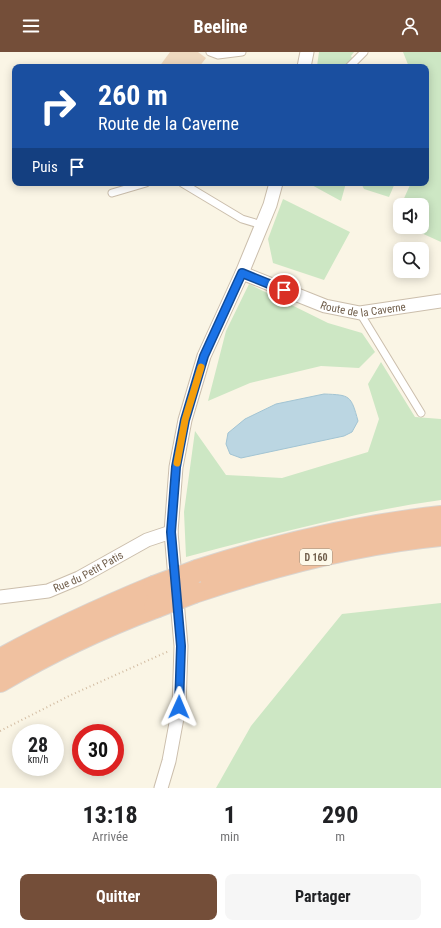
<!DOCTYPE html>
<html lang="fr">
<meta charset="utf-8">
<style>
:root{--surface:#fff;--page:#f6f6f6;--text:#202124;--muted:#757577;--accent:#744e39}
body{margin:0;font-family:"Roboto Condensed",sans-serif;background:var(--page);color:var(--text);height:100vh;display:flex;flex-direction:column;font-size:15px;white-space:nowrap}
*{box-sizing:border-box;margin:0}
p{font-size:13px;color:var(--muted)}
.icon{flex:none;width:22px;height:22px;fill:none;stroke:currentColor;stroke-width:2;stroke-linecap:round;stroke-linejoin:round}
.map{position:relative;height:736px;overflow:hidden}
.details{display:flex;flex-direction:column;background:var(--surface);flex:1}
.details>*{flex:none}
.banner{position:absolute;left:12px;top:12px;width:417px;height:122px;border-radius:8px;box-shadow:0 2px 10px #0003;background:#1a4fa0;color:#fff;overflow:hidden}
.buttons{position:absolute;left:393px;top:146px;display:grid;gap:8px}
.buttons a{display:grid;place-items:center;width:36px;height:36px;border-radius:8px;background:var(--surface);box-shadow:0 2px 10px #0003;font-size:20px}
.speed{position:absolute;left:12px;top:672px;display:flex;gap:8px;font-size:20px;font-weight:700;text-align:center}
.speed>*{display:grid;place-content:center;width:52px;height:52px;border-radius:50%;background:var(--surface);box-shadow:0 2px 10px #0003;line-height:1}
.speed small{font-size:10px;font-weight:400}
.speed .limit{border:6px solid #d22;background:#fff;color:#111}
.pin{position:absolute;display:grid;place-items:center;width:34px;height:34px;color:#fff;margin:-17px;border:2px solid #fff;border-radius:50%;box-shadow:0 1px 4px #0007}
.me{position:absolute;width:44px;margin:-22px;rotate:1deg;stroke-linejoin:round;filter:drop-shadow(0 0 3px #0008)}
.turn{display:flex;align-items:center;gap:14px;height:84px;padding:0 20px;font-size:18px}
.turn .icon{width:52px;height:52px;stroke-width:2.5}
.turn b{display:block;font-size:28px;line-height:34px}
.then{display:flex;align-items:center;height:38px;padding:0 20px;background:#0003;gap:8px;font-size:15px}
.eta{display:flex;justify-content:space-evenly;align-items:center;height:68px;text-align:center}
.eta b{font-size:24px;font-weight:700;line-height:28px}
.cta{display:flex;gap:8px;margin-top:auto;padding:8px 20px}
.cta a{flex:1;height:46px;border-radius:8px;background:var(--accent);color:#fff;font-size:16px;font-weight:700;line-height:46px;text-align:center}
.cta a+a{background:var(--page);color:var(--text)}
header{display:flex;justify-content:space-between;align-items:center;height:52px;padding:0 20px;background:var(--accent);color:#fff;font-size:18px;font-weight:700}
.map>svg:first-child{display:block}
.green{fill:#cde7c4}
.water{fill:#bbd6e2;stroke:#a2c4d3}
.building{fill:#eed8be}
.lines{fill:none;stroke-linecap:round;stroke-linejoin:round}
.lane-casing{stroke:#cbbeac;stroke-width:9}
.street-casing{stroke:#cbbeac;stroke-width:15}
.highway-casing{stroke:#dad5d0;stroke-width:24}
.path{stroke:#d2bca2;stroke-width:2;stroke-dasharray:1 3;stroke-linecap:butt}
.lane{stroke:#fff;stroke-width:7}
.street{stroke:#fff;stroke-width:13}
.highway{stroke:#f0c1a0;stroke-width:22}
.highway-bridge-casing{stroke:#dad5d0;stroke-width:24;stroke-linecap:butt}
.highway-bridge{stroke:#f0c1a0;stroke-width:22}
.route-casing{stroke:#114b97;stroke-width:10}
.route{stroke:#1a73e8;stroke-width:7}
.slow{stroke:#f59e0b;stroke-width:7}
.labels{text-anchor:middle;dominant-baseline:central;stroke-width:3;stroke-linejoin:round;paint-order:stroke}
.shield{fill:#fdf9ea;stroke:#9b8d7b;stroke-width:1}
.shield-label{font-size:10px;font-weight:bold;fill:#715f4c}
.street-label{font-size:11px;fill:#715f4c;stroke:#fdf9ea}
</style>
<header><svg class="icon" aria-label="menu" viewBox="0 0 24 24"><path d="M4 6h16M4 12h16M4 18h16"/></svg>Beeline<svg class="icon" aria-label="person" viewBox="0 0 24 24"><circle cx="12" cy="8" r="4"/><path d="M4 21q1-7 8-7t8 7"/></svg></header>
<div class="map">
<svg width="441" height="736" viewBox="0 0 441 736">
<rect width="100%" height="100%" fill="#faf5e5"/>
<path class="green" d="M319,0H354L351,4L357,15L317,14Z
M403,0H441V190L408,175H422V153H401L410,133L409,131H426V15H409Z
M308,131H346L341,149Z
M361,131H395L389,145L364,137Z
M283,147L350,180L324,228L273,211L268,187Z
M249,232L328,271L362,281L375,300L359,316L321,314L250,331L208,349L226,279Z
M381,310L415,365L441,367V448C355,460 270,483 186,505L184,460L195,379L226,423L282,426L368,400L379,367L368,332Z
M441,551V736H216L251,674L342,562Z"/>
<path class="water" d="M324,342C350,343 351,343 358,369L352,380L344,384L241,406L230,402L226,392L228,381L245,367L276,352Z"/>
<path class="building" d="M170,0H198L206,6L199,15H159Z"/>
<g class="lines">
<g class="lane-casing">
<path id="lane" d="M210,0L218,3L242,0
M349,15L364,0
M182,131L242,167L262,173
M112,141L146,131
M360,261L421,361"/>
</g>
<g class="street-casing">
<g id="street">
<path d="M304,15L307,0"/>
<path id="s1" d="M242,221L325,254L360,261L441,249"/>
<path id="s2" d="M0,545L48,539L79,526L147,488L171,480"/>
<path d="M161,736L169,709L179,655L181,594L171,480L176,415L185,368L204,304L242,221L270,153L276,131"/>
</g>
</g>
<g class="highway-casing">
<path id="highway" d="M197,519C277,493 358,474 441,465
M194,540C274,513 357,491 441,483
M0,608C50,580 101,557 154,535
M0,629C49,600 102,575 155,555"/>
</g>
<path class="path" d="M0,679L71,643L169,599"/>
<use href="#lane" class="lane"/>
<use href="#street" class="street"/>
<use href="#highway" class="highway"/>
<g class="highway-bridge-casing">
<path id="highway-bridge" d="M154,535L197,519
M155,555L194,540"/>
</g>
<use href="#highway-bridge" class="highway-bridge"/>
</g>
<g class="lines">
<g class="route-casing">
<path id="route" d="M179,655L181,594L171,480L176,415L185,368L204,304L242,221L284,238"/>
</g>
<use href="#route" class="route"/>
<path class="slow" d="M177,411L185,368L201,315"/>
</g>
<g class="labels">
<rect class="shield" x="300" y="497" width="32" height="16" rx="3"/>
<g class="shield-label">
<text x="316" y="505">D 160</text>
</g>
<g class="street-label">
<text stroke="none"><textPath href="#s1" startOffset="128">Route de la Caverne</textPath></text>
<text stroke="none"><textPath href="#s2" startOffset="93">Rue du Petit Patis</textPath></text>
</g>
</g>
</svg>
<div class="buttons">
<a><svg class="icon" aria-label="sound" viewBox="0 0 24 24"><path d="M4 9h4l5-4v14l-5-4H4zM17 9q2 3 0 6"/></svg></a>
<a><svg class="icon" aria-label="search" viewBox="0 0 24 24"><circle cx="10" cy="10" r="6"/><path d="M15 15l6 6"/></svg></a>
</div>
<div class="speed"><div>28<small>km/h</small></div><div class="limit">30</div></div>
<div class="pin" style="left:284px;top:238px;background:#d93025"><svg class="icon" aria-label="arrive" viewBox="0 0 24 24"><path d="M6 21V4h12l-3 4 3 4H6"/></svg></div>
<svg class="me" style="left:179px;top:655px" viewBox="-20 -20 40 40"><path d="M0-17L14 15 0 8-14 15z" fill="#1a73e8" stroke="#fff" stroke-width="4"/></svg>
<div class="banner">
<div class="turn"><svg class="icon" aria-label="right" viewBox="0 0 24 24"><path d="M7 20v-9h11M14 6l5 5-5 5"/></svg><div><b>260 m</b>Route de la Caverne</div></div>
<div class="then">Puis<svg class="icon" aria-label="arrive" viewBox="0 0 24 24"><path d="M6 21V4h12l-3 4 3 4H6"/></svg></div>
</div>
</div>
<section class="details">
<div class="eta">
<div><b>13:18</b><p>Arrivée</p></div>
<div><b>1</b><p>min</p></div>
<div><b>290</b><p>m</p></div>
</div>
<div class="cta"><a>Quitter</a><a>Partager</a></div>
</section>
